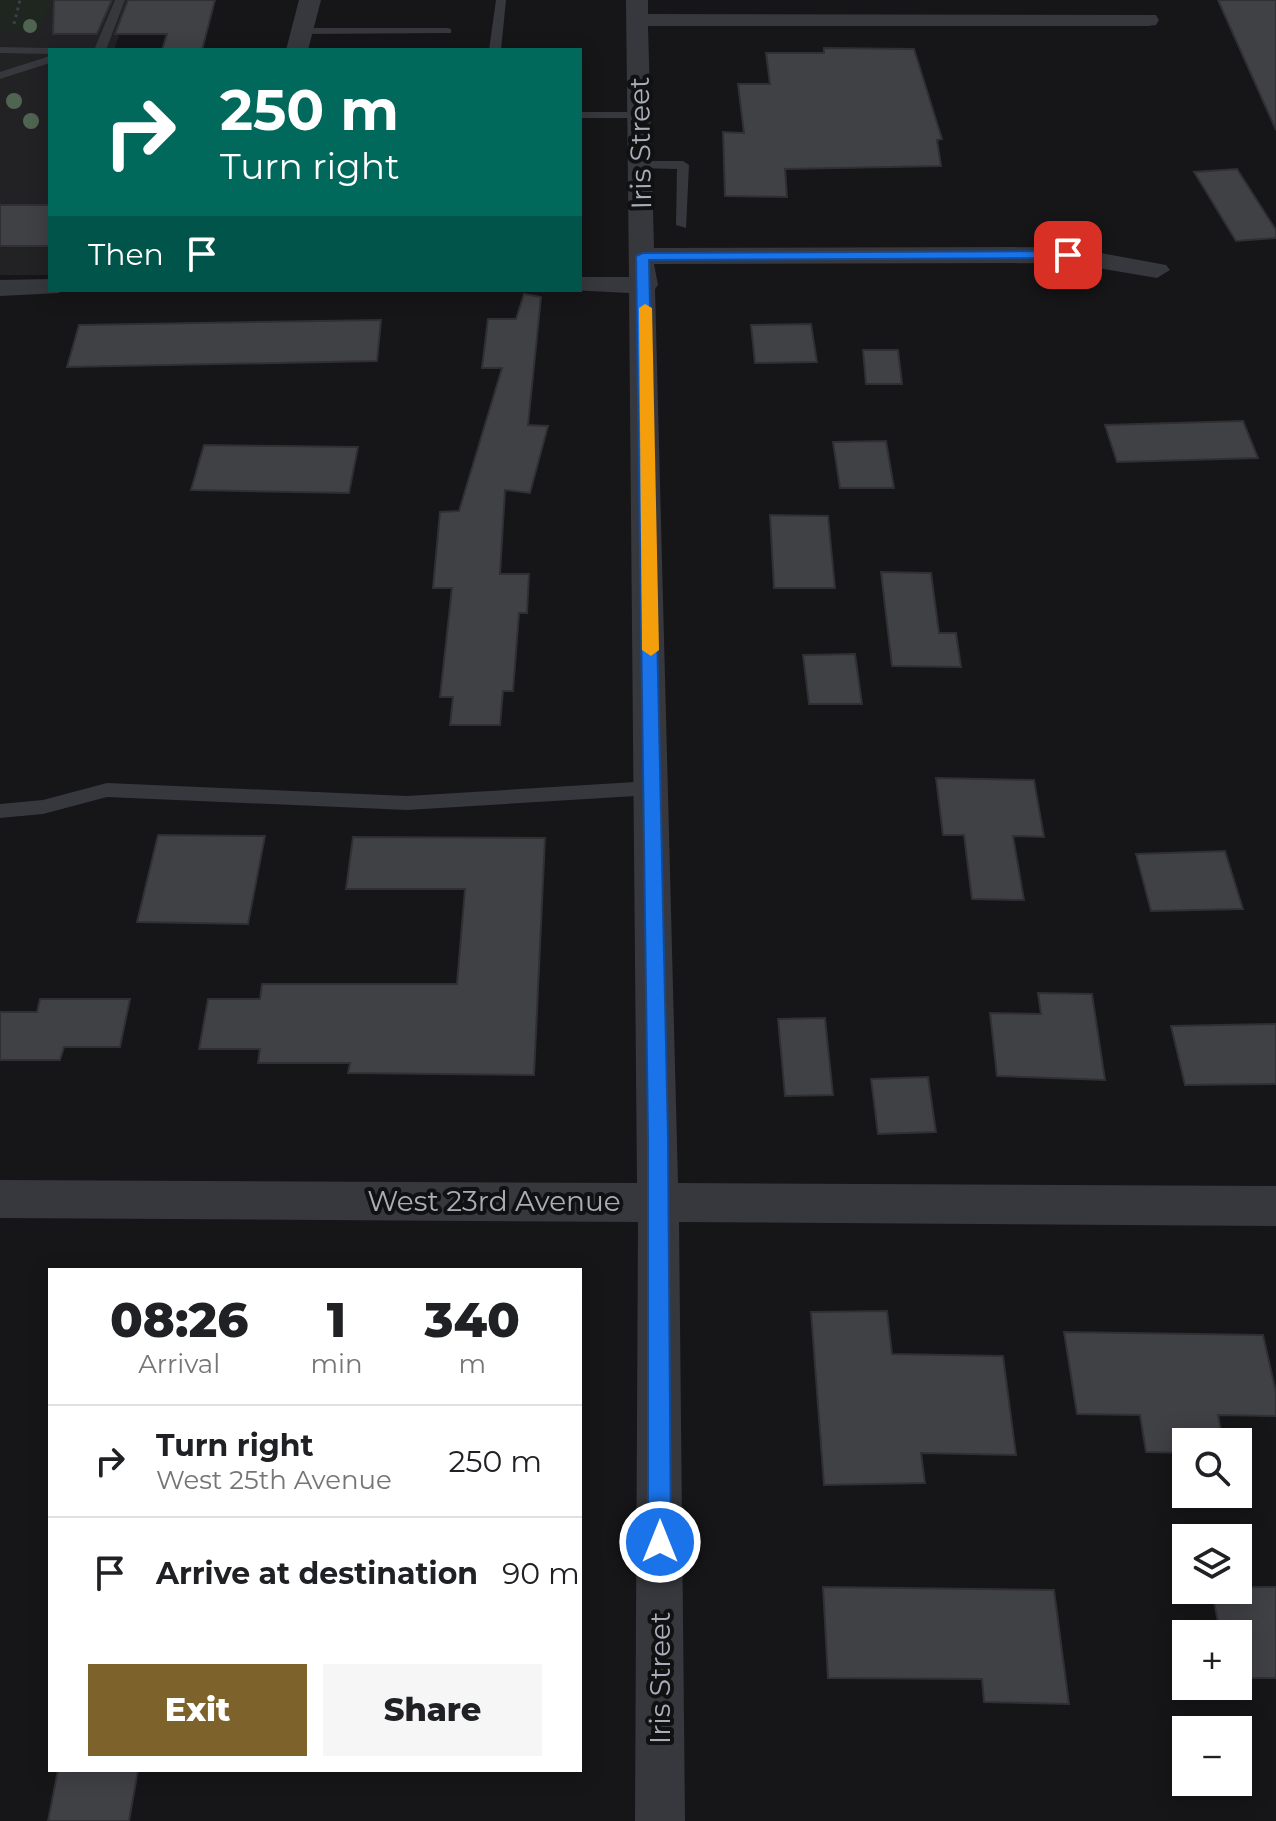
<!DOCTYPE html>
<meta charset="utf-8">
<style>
:root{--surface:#fff;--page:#f6f6f6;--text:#202124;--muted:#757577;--line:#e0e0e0;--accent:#7e622b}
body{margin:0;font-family:Montserrat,sans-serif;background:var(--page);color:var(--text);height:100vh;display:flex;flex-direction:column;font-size:30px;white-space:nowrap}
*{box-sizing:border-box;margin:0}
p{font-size:26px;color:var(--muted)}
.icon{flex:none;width:44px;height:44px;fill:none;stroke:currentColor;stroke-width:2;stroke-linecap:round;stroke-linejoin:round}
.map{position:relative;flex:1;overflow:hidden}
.sheet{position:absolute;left:48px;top:1268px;width:534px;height:504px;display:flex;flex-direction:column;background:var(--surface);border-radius:0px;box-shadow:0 4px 20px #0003}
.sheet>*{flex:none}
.top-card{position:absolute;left:48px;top:48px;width:534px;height:244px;border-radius:0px;box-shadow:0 4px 20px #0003;background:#00695c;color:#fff;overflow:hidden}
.tools{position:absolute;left:1172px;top:1428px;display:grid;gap:16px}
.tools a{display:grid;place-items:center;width:80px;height:80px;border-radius:0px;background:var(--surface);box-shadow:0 4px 20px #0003;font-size:40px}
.pin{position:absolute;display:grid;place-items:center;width:68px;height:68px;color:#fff;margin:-34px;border-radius:16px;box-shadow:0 4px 12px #0006}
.me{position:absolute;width:88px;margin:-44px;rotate:0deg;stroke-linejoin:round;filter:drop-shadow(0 0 6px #0008)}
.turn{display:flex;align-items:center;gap:28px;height:168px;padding:0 40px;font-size:36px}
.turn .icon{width:104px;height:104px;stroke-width:2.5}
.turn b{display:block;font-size:56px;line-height:68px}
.then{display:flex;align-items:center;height:76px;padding:0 40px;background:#0003;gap:16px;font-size:30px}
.eta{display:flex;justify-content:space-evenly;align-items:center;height:136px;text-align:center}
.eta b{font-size:48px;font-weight:800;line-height:56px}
.primary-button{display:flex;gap:16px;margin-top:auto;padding:16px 40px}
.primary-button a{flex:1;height:92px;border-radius:0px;background:var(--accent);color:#fff;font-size:32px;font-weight:800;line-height:92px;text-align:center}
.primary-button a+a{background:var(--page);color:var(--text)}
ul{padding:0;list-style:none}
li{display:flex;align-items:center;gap:24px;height:112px;padding:0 40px;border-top:2px solid var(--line)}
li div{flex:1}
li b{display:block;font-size:30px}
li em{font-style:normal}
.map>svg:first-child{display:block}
.built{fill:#222225}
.green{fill:#1e261f}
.building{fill:#404145;stroke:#303034;stroke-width:2}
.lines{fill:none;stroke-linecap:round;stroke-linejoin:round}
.path{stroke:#3d3f44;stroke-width:3;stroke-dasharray:3 4;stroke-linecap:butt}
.lane{fill:#37383d;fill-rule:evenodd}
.street{fill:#37383d;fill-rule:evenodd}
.tree{fill:#506452}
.route{fill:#1a73e8;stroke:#114b97;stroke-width:2}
.slow{fill:#f59e0b}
.labels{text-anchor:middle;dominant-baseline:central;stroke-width:8;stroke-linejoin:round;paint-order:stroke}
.street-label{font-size:28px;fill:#a8adb8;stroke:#111113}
</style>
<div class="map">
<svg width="1276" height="1821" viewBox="0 0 1276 1821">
<rect width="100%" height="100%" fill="#161618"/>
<path class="built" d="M0,0H132L114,50H50V275H0Z"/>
<path class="green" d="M0,0H52L38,31H0Z"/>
<path class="building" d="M54,0H112L97,34H53Z
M128,0H215L202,50H162L167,34H115Z
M1218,0H1276V130Z
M824,48L914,49L942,139L937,140L941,166L785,169L787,197L725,196L723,132L744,133L738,84H770L766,53H824Z
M1237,169L1276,230V238L1236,241L1194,172Z
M0,205H50V246H0Z
M524,294L541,297L528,425L548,426L530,493L505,490L500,574H529L527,613H519L513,691H503L500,725H450L453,697H440L452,588H433L440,512L459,511L502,368H482L488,319H516Z
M381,320L377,361L67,367L79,325Z
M811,324L817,362L755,363L751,325Z
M863,350H898L902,384H866Z
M1243,421L1258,458L1117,462L1105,425Z
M886,441L894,488H840L833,442Z
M204,445L282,446L358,447L349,493L191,490Z
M770,515L828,516L835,588H774Z
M881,572L931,573L939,633H956L961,667L892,666Z
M855,654L862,704H809L803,655Z
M936,778L1034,780L1044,837L1013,836L1024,900L972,899L964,835H943Z
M158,835L265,836L248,924L137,922Z
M353,837L545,838L534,1075L348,1073L350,1063H258L260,1049H199L208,999H260L262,984H457L465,889H346Z
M1225,851L1243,909L1151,911L1136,854Z
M1038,993L1092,994L1105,1080L997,1076L990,1013L1041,1014Z
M40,999H130L120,1047H64L60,1060H0V1012H37Z
M825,1018L833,1095L785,1096L778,1019Z
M1276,1024V1084L1185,1085L1171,1026Z
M928,1077L936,1132L878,1134L871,1079Z
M887,1311L892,1354L1003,1356L1016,1455L921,1453L925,1483L824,1485L811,1312Z
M1064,1332L1263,1335L1276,1392V1416L1218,1415L1223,1442H1186V1453L1146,1452L1140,1415L1077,1414Z
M823,1587L1054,1590L1069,1704L984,1702L982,1679L828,1678Z
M1238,1587H1276V1678H1238V1634H1220L1212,1590H1238Z
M58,1770H138L129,1821H48Z"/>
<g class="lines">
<path class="path" d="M14,24L20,0"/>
<path class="lane" d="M115,0H125L106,50H94Z
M496,0H506L501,50H489Z
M447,28L451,29V33L302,34L297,31L302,28Z
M0,47L50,48L55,50H50V54L0,53Z
M50,56V63L0,79V72Z
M580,112H640L646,115L640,118H580Z
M641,161H683L689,165L686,228L676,225L677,169L637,168V162Z
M652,781L661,788L652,795L407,810L107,797L43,814L0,818V804L43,800L107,783L407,796Z"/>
<path class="street" d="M299,0H321L308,50H286Z
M626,0H648V14L1156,15L1159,20L1156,25L1148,26H648L654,248L1068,247L1166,265L1170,270L1157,278L1068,263L654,264L658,285L655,289L678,1183L1276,1186V1226L679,1222L685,1821H635L638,1222L0,1218V1180L637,1183L629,293L570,290H580V277H629Z
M50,279V290H61L59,293L0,296V280Z"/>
</g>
<g class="tree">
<circle cx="30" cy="26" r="7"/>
<circle cx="14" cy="101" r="8"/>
<circle cx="31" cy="121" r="8"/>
</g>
<path class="route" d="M1068,251L1072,252V258L649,260L668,1137L671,1542L668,1550L660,1554L651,1550L648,1542V1137L636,256L643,253Z"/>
<path class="slow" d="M645,304L652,308L659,650L651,656L642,650L639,308Z"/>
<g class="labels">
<g class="street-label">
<text transform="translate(640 143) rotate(-91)">Iris Street</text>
<text x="494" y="1201">West 23rd Avenue</text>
<text transform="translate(660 1678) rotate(-90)">Iris Street</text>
</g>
</g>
</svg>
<div class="tools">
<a><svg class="icon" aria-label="search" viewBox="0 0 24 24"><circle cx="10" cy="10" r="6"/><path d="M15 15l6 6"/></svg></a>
<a><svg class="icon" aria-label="layers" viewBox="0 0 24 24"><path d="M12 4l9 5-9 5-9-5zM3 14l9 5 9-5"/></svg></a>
<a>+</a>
<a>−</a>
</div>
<div class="pin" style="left:1068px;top:255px;background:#d93025"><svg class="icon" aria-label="arrive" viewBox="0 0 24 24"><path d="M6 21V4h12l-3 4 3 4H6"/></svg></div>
<svg class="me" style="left:660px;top:1542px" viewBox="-20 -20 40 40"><circle r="17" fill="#1a73e8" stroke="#fff" stroke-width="3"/><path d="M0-11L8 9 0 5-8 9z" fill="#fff"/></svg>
<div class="top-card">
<div class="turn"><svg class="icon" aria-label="right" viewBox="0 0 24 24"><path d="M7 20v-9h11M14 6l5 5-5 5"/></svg><div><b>250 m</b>Turn right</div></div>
<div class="then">Then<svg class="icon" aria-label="arrive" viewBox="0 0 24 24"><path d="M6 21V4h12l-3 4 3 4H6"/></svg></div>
</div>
<section class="sheet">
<div class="eta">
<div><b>08:26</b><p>Arrival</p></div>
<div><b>1</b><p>min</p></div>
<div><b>340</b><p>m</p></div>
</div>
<ul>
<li><svg class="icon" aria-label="right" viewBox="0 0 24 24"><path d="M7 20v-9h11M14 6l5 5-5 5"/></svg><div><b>Turn right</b><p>West 25th Avenue</p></div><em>250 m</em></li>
<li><svg class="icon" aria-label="arrive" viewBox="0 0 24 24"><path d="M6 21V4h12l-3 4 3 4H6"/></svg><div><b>Arrive at destination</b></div><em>90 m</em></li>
</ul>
<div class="primary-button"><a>Exit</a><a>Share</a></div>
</section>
</div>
